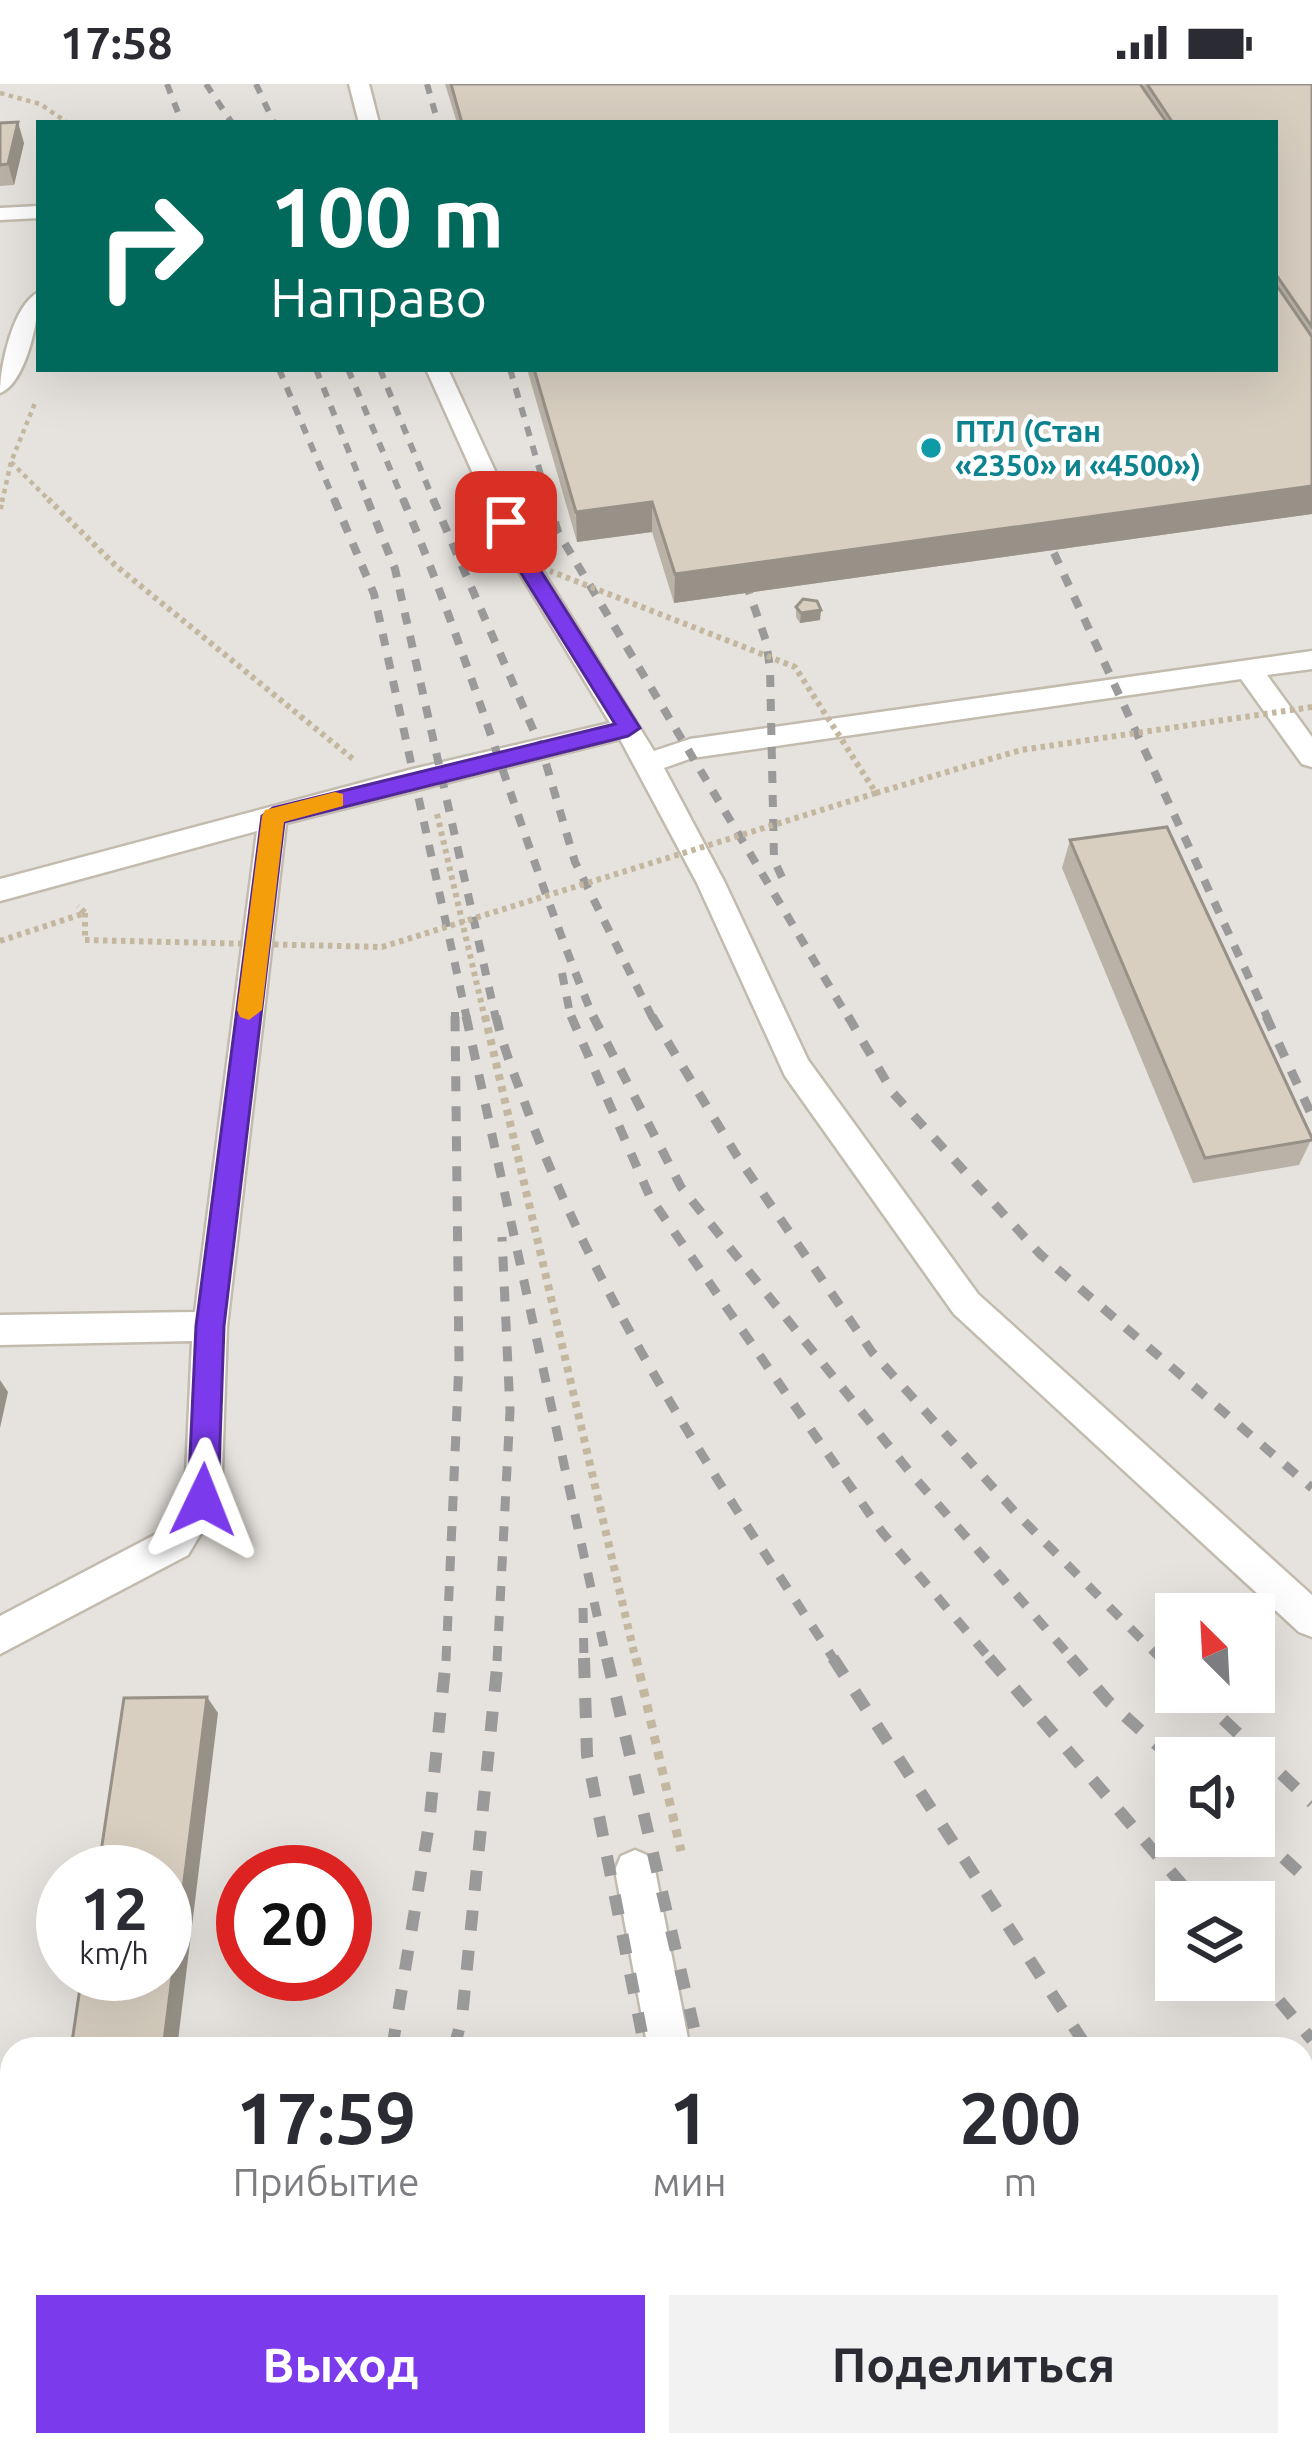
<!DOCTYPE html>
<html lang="ru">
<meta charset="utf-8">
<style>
:root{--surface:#fff;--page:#f2f2f3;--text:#2b2b33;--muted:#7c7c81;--accent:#7c3aed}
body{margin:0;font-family:Ubuntu,sans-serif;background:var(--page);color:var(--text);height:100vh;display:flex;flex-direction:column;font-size:45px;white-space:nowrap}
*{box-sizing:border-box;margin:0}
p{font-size:39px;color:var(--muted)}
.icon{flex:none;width:66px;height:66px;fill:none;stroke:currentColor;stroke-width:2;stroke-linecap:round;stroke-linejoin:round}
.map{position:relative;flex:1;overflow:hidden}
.details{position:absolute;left:0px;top:1953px;width:1314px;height:420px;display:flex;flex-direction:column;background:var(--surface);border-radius:36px 36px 0 0;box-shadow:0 12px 48px #0002}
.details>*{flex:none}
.hud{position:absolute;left:36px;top:36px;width:1242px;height:252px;border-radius:0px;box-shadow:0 12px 48px #0002;background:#00695c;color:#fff;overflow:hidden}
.needle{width:78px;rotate:336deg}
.buttons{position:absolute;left:1155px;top:1509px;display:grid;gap:24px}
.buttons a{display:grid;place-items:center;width:120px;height:120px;border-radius:0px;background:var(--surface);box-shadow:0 12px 48px #0002;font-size:60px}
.speed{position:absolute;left:36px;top:1761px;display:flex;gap:24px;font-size:60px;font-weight:700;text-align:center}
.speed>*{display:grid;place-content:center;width:156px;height:156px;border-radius:50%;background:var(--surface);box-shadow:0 12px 48px #0002;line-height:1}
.speed small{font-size:30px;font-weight:400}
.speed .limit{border:18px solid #d22;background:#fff;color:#111}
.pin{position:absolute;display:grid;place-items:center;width:102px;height:102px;color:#fff;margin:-51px;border-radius:24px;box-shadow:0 6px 18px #0006}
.me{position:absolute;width:132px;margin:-66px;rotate:2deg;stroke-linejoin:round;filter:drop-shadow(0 0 9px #0008)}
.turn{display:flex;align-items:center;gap:42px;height:252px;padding:0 36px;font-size:54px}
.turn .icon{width:156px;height:156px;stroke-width:2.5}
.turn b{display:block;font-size:84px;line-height:102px}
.eta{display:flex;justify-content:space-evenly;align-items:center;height:204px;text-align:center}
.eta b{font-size:72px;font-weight:700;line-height:84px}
.cta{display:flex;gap:24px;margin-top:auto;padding:24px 36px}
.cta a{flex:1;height:138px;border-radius:0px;background:var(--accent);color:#fff;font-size:48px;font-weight:700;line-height:138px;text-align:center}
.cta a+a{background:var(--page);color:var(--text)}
.status{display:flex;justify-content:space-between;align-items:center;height:84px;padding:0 60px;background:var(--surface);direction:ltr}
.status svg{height:33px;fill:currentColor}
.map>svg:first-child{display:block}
.industrial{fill:#e6e2dd;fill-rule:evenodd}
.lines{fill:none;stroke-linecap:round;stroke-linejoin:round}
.lane-casing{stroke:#c2bbae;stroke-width:5}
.path-far3{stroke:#c4b79f;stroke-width:4.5;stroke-dasharray:4.5 4.5;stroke-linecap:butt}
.path-far2{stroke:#c4b79f;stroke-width:6;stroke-dasharray:4.5 4.5;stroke-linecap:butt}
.path-far1{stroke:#c4b79f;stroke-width:8;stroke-dasharray:6 6;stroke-linecap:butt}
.path{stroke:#c4b79f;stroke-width:9;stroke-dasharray:8 8;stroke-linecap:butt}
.lane{fill:#fff;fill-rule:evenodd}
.rail-far3{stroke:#9a9a9a;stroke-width:6;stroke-dasharray:10 10;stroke-linecap:butt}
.rail-far2{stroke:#9a9a9a;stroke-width:8;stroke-dasharray:12 12;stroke-linecap:butt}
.rail-far1{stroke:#9a9a9a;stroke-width:9;stroke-dasharray:15 15;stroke-linecap:butt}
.rail{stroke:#9a9a9a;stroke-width:12;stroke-dasharray:20 20;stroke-linecap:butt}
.path-bridge{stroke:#c4b79f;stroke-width:6;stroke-dasharray:4.5 4.5;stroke-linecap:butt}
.wall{fill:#bab2a6}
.shaded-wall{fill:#979187}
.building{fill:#d8cfc1;stroke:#979187;stroke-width:3}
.route{fill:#7c3aed;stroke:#51269a;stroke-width:3}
.slow{fill:#f59e0b}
.culture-dot{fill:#0f9aa8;stroke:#fff;stroke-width:4.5}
.labels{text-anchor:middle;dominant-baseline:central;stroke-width:9;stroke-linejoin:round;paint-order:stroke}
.far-culture-label{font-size:30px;font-weight:bold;fill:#0d838f;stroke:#fff;text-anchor:start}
</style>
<div class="status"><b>17:58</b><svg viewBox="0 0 49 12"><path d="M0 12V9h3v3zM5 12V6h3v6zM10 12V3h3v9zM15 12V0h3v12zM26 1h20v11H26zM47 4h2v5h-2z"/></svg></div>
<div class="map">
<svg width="1312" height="2373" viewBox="0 0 1312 2373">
<rect width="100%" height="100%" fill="#f6f3ec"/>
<path class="industrial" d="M0,0H1312V2373H0ZM39,39H1275V285H39ZM1176,1530H1254V1608H1176ZM1176,1674H1254V1752H1176ZM63,1788H165V1890H63ZM243,1788H345V1890H243ZM1176,1818H1254V1896H1176ZM12,1965H1302V2361H12Z"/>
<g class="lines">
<g class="lane-casing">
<path id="lane" d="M349,0H369L379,39H359Z
M39,122V134L0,136V124Z
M39,208C39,235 26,299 0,309C0,282 13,220 39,208Z
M426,285H448L536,476L654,667L690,655L1312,567V585L1267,591L1312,653V683L1302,680L1241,595L692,674L664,684L725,799L808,976L978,1210L1312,1511V1553L1299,1548L954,1230L785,992L697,799L620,655L286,739L227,1242L221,1416L188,1471L0,1570V1532L162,1447L185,1412L192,1257L0,1261V1231L195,1228L257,747L0,817V795L413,685L610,639L512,476Z
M635,1766L649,1772L655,1786L690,1965H648L615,1786L621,1772Z
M384,2361H430L428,2373H382Z
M722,2361H768L770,2373H724Z"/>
</g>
<path class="path-far3" d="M0,9L40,20L68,39
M11,378L51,418
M2,418L11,378L35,319"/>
<path class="path-far2" d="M48,415L115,481L353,675
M0,425L2,415
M437,730L485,935
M85,829V856
M0,857L85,829L78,822"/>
<path class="path-far1" d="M485,932L636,1577"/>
<path class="path" d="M636,1574L681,1767"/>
<use href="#lane" class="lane"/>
<path class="rail-far3" d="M167,0L182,39
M206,0L232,39
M256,0L274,39
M427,0L438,39
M279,285L335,418
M316,285L369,418
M348,285L404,418
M380,285L434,418
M510,285L549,418"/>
<path class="rail-far2" d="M334,415L374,510L467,935
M367,415L395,485L496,935
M403,415C475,585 523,764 594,935
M433,415L542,666L575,778L653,935
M548,415L558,448L849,935
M1054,469L1268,935
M738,476L766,557L770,584L774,776L787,804
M562,889L571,935
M455,928V935"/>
<path class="rail-far1" d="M466,932L607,1577
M496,932C504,968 519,1002 531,1036C604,1230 722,1404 835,1577
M571,932L650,1113L882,1448L992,1577
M593,932L681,1103L909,1387L1074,1577
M652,932L737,1072L872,1268L1016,1429L1163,1577
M848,932L893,1009L1040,1170L1312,1404
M1266,932L1312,1032
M583,1524L584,1577
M446,1577L459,1278L455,932
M497,1577L510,1327L502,1153"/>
<path class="rail" d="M584,1574L587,1671L645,1965
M607,1574L699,1965
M833,1574L1088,1965
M989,1574L1197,1818
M1071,1574L1108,1617L1176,1678
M1160,1574L1176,1590
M1194,1608L1312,1719
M1254,1747L1312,1800
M1254,1886L1312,1956
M392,1965L429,1740L446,1574
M454,1965L462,1933L498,1574
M1302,2294L1312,2309
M792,2361L795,2373
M286,2373L289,2361
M353,2373L356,2361"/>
<path class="path-bridge" d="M876,709L1021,666L1312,623
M85,856L382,863L876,709L795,583L550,487"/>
</g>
<path class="wall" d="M445,0H1312V430L674,519L652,448L577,458L527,285H1275V39H457Z
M0,39L24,59L14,101L0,102Z
M796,523L820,536L800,539L796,533Z
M1070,756L1312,1054L1299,1081L1193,1099L1062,784Z"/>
<path class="shaded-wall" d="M18,38L24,59L14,101L8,80Z
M1312,402V430L674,519L675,490Z
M652,418V448L577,458L576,428Z
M821,526L820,536L800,539L801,529Z
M0,1296L8,1308L0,1344Z
M207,1613L218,1629L177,1965H163Z"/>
<path class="building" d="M451,0H1140L1167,39H462Z
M1147,0H1312V243L1275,189V39H1173Z
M18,38L8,80L0,81V39Z
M1275,199L1312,253V402L675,490L652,418L576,428L534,285H1275Z
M803,515L817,517L821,526L801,529L796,523Z
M1167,743L1312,1054V1056L1205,1074L1070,756Z
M207,1613L163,1965H71L82,1890H165V1788H98L124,1614Z
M469,2361H703L705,2373H470Z"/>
<path class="route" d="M506,432L517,438L534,476L640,644L628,652L284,738L224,1242L218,1416L213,1426L203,1430L192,1426L188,1416L196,1242L262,732L273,724L615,640L513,476L496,438Z"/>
<path class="slow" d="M335,708L343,710V722L284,738L262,926L249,936L240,933L237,926L262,732L265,726Z"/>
<circle class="culture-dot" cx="931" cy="364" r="12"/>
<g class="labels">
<g class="far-culture-label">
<text x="955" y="347">ПТЛ (Стан<tspan x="955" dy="34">«2350» и «4500»)</tspan></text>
</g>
</g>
</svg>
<div class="buttons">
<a><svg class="needle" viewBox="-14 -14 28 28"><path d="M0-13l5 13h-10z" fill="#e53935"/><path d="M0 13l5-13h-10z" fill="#7c7c81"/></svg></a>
<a><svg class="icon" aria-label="sound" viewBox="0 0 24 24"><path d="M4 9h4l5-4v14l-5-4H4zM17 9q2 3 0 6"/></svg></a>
<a><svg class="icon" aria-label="layers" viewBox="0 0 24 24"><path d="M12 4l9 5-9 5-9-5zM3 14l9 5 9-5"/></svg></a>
</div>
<div class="speed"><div>12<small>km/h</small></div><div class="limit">20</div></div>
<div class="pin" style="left:506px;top:438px;background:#d93025"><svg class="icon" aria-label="arrive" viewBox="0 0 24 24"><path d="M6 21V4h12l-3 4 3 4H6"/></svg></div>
<svg class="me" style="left:203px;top:1416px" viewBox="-20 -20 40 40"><path d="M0-17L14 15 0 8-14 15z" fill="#7c3aed" stroke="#fff" stroke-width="4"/></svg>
<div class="hud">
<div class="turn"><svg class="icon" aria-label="right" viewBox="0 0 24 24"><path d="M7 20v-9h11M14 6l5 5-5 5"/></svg><div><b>100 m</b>Направо</div></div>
</div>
<section class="details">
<div class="eta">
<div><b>17:59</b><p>Прибытие</p></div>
<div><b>1</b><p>мин</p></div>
<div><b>200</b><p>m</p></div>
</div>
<div class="cta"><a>Выход</a><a>Поделиться</a></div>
</section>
</div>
